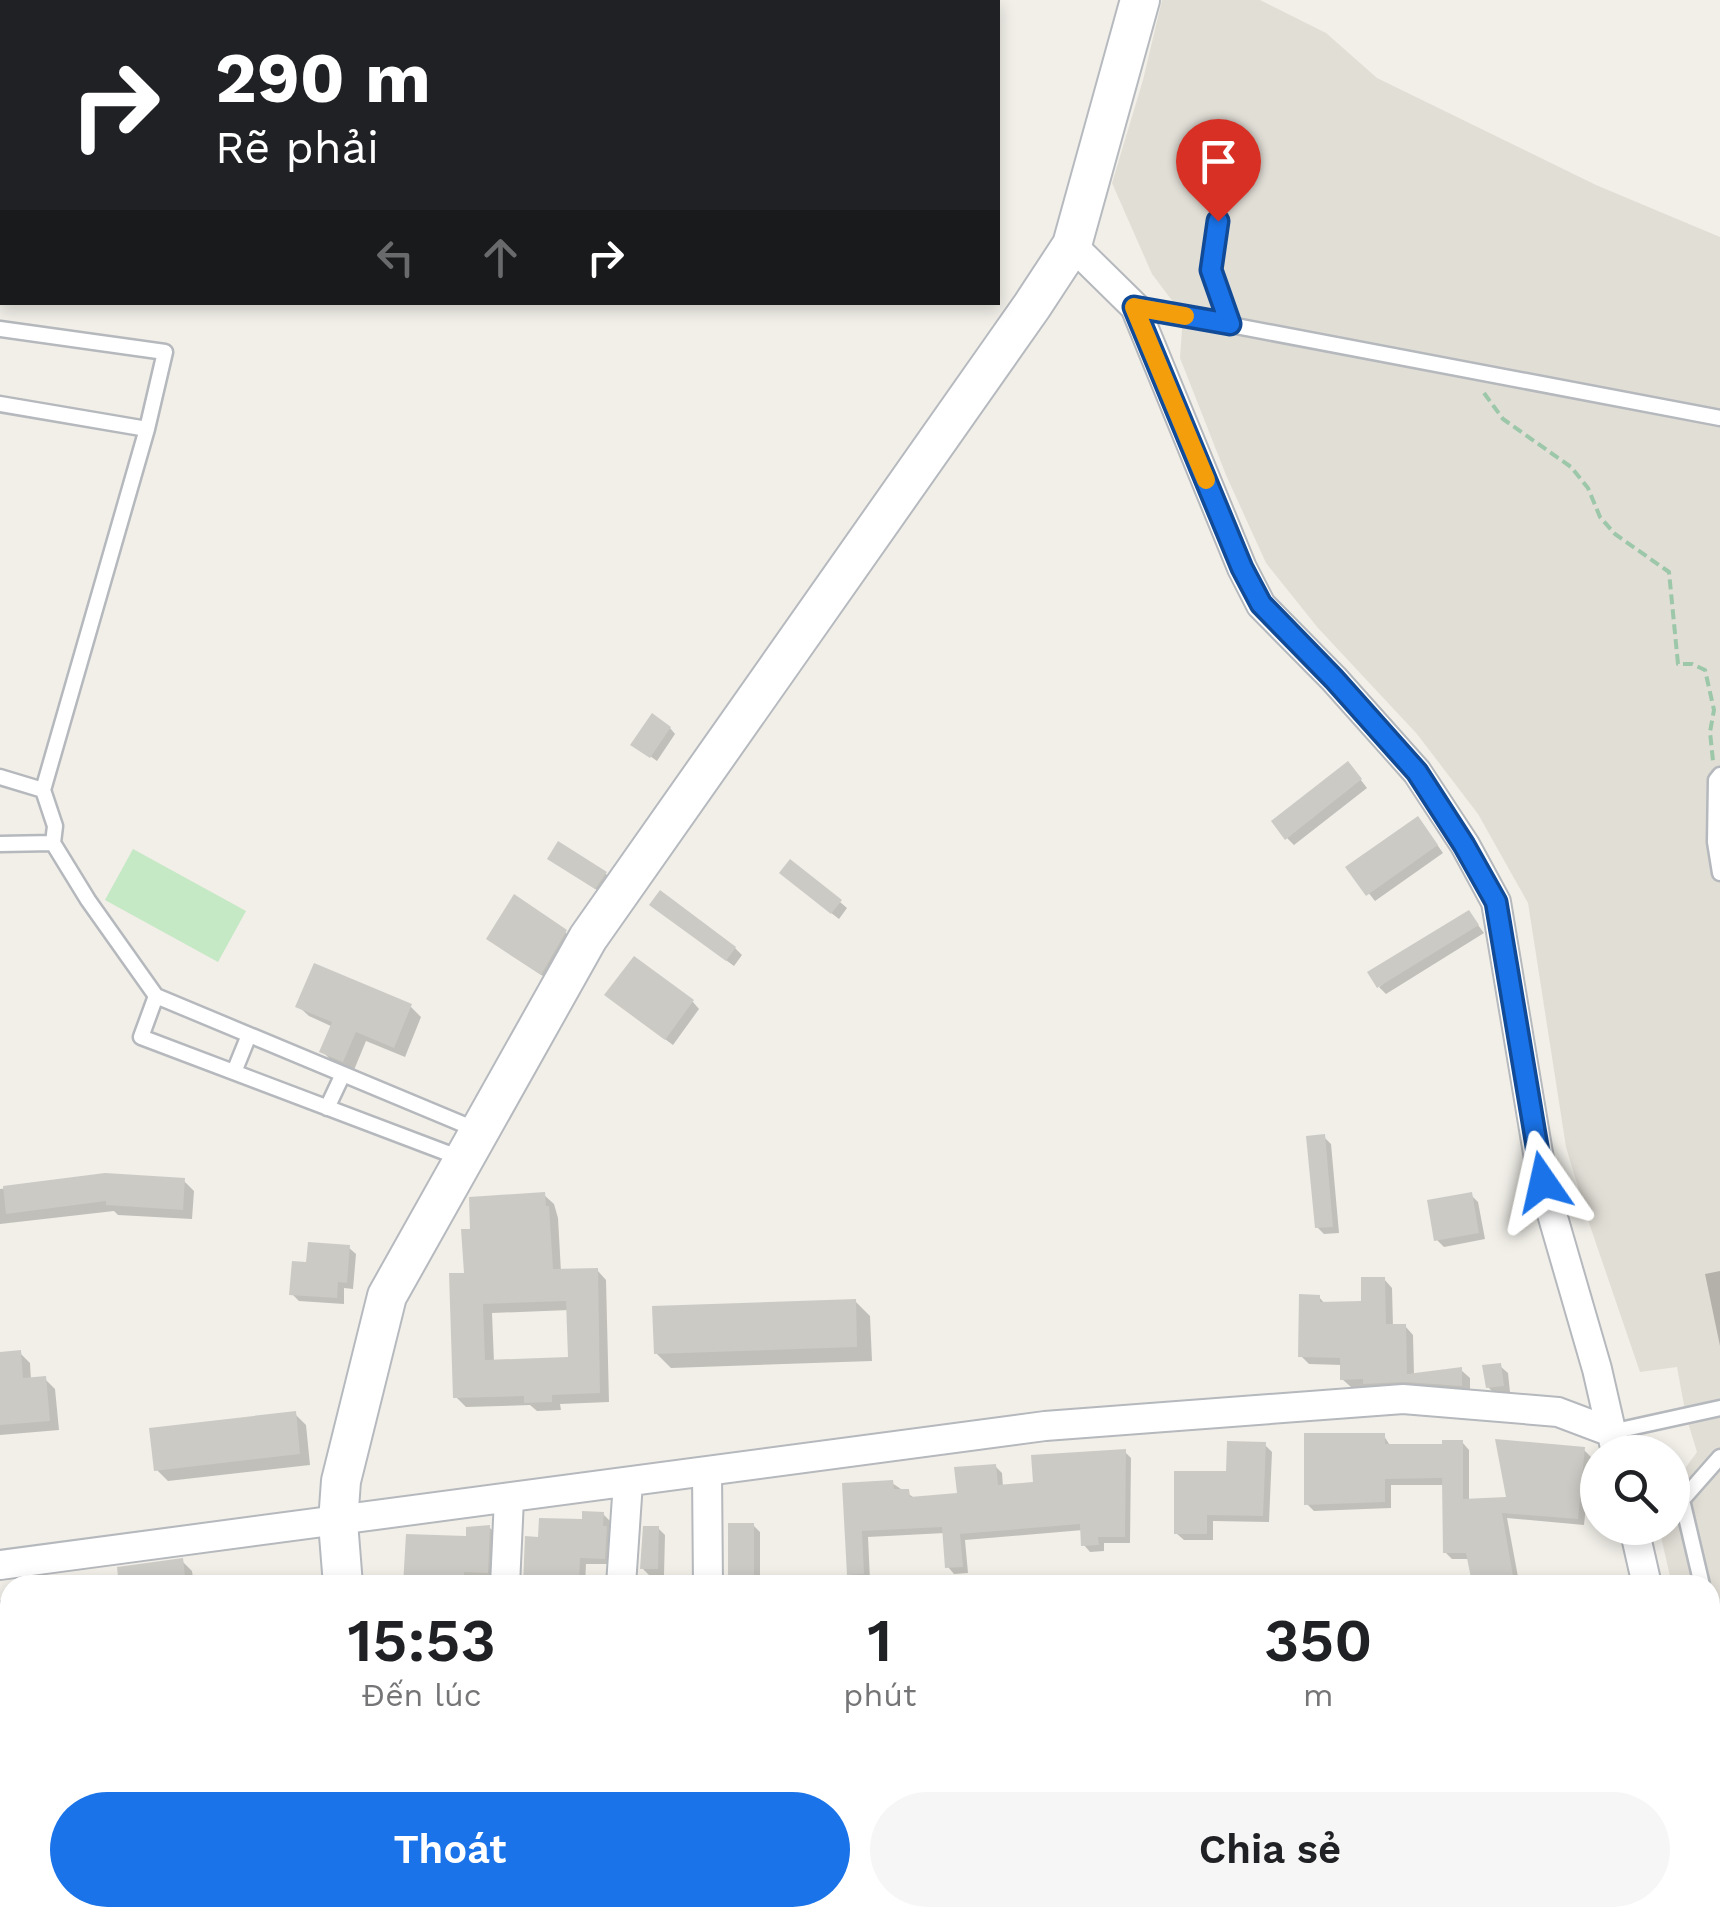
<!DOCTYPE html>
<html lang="vi">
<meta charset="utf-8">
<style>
:root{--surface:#fff;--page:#f6f6f6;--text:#202124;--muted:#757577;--accent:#1a73e8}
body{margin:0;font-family:"Work Sans",sans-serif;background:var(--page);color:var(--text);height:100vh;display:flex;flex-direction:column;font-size:38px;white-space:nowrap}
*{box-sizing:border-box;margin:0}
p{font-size:32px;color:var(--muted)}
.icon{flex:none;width:55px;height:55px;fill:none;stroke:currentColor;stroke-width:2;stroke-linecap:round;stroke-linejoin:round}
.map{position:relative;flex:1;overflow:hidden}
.drawer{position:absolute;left:0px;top:1575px;width:1720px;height:352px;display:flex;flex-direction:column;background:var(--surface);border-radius:30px 30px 0 0;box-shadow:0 5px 15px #0003}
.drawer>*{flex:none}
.hud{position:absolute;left:0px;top:0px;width:1000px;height:305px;box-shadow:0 5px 15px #0003;background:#202124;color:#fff;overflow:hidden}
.fabs{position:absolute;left:1580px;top:1435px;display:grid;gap:20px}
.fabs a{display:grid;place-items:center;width:110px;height:110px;border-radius:50%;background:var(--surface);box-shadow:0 5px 15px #0003;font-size:50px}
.pin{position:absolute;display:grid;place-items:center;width:85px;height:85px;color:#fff;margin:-102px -42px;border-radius:50% 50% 50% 0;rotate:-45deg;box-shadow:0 0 10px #0007}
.pin .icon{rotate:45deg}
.me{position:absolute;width:110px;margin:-55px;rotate:349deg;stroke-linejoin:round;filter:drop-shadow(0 0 8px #0008)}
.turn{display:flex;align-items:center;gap:35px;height:210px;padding:0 50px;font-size:45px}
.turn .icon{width:130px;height:130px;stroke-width:2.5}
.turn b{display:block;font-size:70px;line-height:85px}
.lanes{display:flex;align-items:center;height:95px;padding:0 50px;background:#0003;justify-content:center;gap:50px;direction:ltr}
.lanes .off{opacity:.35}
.eta{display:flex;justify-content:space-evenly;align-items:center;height:170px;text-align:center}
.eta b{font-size:60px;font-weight:600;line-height:70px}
.cta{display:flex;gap:20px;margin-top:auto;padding:20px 50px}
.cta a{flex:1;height:115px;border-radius:60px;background:var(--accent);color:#fff;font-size:40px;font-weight:600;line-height:115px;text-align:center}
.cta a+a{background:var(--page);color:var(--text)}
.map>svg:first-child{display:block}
.education{fill:#e1ded6}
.green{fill:#c5e8c5}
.shadow{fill:#0003;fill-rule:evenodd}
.building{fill:#cccac5;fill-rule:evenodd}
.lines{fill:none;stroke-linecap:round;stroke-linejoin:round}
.lane-casing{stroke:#b5b8bc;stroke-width:19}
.street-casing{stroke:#b5b8bc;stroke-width:32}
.secondary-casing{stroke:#b6babf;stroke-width:42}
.path{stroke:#9cc7a9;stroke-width:4;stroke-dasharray:10 5;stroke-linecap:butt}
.lane{stroke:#fff;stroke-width:14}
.street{stroke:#fff;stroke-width:28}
.secondary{stroke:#fff;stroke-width:38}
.route-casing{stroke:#114b97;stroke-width:25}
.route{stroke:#1a73e8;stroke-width:18}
.slow{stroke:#f59e0b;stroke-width:18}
</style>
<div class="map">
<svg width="1720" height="1927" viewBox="0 0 1720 1927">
<rect width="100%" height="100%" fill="#f1efe8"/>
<path class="education" d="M1162,0H1260L1326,33L1377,78L1596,185L1720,237V1733L1710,1720V1585H1672L1659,1528H1672L1673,1485L1697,1452L1686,1416L1677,1367L1640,1372L1588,1220L1566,1147L1528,903L1478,814L1417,734L1318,628L1266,563L1226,475L1180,358L1183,315L1152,274L1112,183L1143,80Z"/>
<path class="green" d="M133,849L246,911L218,962L105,900Z"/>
<path class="shadow" d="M670,728L675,734L657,761L636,746Z
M1354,771L1367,788L1294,845L1287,838Z
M1424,826L1443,853L1375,901L1349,868Z
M550,859L606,874L612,880L603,894Z
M789,880L840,902L847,908L839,919Z
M659,911L735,948L742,955L734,966Z
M1469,913L1484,933L1386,994L1379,987Z
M565,932L572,939L549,980L496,945Z
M615,1002H693L699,1009L673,1045Z
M298,1006L411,1007L421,1017L405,1057L366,1041L354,1070L333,1062L322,1051L333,1027L309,1016Z
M1324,1137L1331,1144L1339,1233L1324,1234L1317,1227Z
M105,1176L184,1181L194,1191L192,1219L118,1215L114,1211L0,1224V1189Z
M544,1195L554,1204L558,1218L561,1272L597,1270L606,1280L609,1402L560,1404L561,1410L537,1411L530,1405L466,1407L456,1397L473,1231ZM569,1310L570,1359L494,1362L492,1313Z
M1471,1195L1478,1202L1485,1239L1444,1247L1437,1240Z
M348,1247L356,1254L353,1289L344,1288V1304L299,1301L292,1294L309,1264Z
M1720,1271V1346L1705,1274Z
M1384,1279L1392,1288L1393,1327L1405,1326L1413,1335L1414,1375L1461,1370L1470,1378V1393L1374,1392L1369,1387H1351L1342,1379V1365L1309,1364L1301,1356L1319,1297L1326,1305L1364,1304Z
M855,1301L870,1316L872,1361L671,1368L656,1353Z
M20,1353L30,1363L31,1380L45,1379L55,1389L59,1430L0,1435V1355Z
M1500,1366L1508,1373L1510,1392L1495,1394L1488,1387Z
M295,1414L306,1425L310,1465L168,1481L157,1470Z
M1384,1436L1391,1447H1445L1462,1442L1469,1450V1502L1509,1499L1583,1449L1591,1457L1584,1525L1507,1518L1519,1582L1477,1585L1470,1559H1452L1445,1552V1485H1391V1508L1314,1511L1307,1504Z
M1265,1445L1272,1452L1269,1522L1213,1521V1540H1184L1176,1533L1229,1473Z
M1125,1452L1131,1458L1130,1543H1104V1551L1090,1552L1084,1545L1083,1530L965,1540L968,1573L954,1574L948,1567L945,1533L868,1537L870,1580L856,1581L849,1574L844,1485L892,1483L916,1499L959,1495L995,1466L1002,1473L1003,1487L1035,1484Z
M603,1514L610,1521L609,1531L613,1535L611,1564H586L585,1585H525L541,1540Z
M753,1525L760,1532V1585H730Z
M489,1527L496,1534L494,1579L471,1578L470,1585H406Z
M658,1528L665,1535L664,1575H649L642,1568Z
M182,1561L192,1571L194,1585H121Z
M1589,1579L1595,1585H1546V1580Z
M10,1599V1698L0,1707V1600Z"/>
<path class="building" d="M652,713L671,727L650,758L630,745Z
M1348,761L1362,779L1285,840L1271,821Z
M1418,816L1438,845L1366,896L1345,867Z
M558,841L607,872L595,889L547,859Z
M790,859L842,900L831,914L779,873Z
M660,890L736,947L726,961L649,905Z
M514,894L567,930L541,975L486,939Z
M1469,910L1479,925L1377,988L1367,972Z
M634,956L694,1000L665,1040L604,995Z
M314,963L412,1004L394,1048L356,1032L343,1062L319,1052L332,1022L295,1007Z
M1325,1134L1333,1227L1315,1228L1306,1136Z
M105,1173L185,1178L183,1210L106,1205V1201L6,1214L3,1186Z
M545,1192L546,1206H549L553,1269L598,1268L600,1393L552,1395V1402L524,1403V1396L453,1398L449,1273H464L461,1229H470L469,1197ZM566,1301L568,1357L485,1360L483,1304Z
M1472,1192L1479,1233L1434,1241L1427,1200Z
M308,1242L350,1245L347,1283L338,1282L337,1298L289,1295L292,1261L306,1262Z
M1361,1277H1385L1386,1324H1406L1407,1374L1462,1367V1386L1404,1382L1363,1384V1379L1340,1380V1358L1298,1357L1299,1294L1320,1295V1302L1361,1301Z
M856,1299L857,1347L654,1354L652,1306Z
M21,1350L23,1378L46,1376L50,1421L0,1425V1352Z
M1501,1363L1504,1386L1486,1388L1482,1365Z
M296,1411L300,1454L154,1471L149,1428Z
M1304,1433H1385V1444H1442V1440H1463V1499L1506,1497L1495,1439L1585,1447L1578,1519L1502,1513L1513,1576L1472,1583L1466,1553H1443L1442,1478L1385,1479V1502L1304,1505Z
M1227,1441L1266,1442L1263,1516L1207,1515V1534H1174V1471H1226Z
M1126,1449L1125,1537H1098L1099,1545L1081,1546L1080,1524L960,1534L963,1567L945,1568L942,1527L862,1531L864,1574L847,1575L842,1483L893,1480L894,1489H909L910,1497L957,1493L954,1467L996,1464L998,1485L1033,1482L1031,1455Z
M582,1511L604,1512L603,1526H607L605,1559L580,1558L579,1585H523L525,1536L538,1537L539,1518L582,1519Z
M728,1523H754V1585H728Z
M490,1525L488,1573L464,1572V1585H403L406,1534L466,1536V1527Z
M643,1526H659L658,1569H640Z
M183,1558L186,1585H119L117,1567Z"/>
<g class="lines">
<g class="lane-casing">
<path id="lane" d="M1218,221L1211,270L1230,324
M1136,307L1720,418
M0,329L165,352L147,429L43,790L55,826L53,843L88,900L156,996L477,1130
M0,404L147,429
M1720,775L1716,780L1715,842L1720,873
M0,777L43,790
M0,844L53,843
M156,996L141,1037L463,1159
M234,1072L249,1035
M327,1108L343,1074
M1611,1432L1720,1408
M1702,1585L1682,1500L1720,1457
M1710,1620L1720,1665
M1710,1722L1720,1718"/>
</g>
<g class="street-casing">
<path id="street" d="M1072,245L1135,307L1242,568L1261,605L1334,679L1417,772L1465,845L1496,902L1543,1183L1597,1369L1616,1452
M707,1472L708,1585
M1634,1528L1647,1585
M0,1565L1045,1426L1403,1399L1558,1412L1611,1432
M505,1585L509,1499
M621,1585L628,1482
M0,1774L5,1705
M1710,1893V1895
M0,1896L10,1897
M623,1927L628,1918
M1079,1927L1081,1918
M1239,1927L1241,1918
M1706,1927L1707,1918"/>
</g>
<g class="secondary-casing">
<path id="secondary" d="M343,1585L338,1522L341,1481L387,1296L588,938L1032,306L1072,245L1140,0
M344,1927V1918"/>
</g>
<path class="path" d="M1484,393L1503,419L1571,467L1588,488L1600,517L1615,534L1669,572L1678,664H1692L1705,670L1714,710L1710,732L1713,761"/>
<use href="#lane" class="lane"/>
<use href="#street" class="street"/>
<use href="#secondary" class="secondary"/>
</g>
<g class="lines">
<g class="route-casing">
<path id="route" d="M1218,221L1211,270L1230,324L1134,307L1242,568L1261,604L1334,679L1417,772L1464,845L1496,902L1543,1182"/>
</g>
<use href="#route" class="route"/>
<path class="slow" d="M1185,316L1134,307L1206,480"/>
</g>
</svg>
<div class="fabs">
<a><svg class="icon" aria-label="search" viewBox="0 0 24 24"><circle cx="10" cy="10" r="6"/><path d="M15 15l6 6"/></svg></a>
</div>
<div class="pin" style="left:1218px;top:221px;background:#d93025"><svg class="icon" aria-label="arrive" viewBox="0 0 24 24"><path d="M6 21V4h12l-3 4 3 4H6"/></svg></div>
<svg class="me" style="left:1543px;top:1182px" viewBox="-20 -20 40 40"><path d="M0-17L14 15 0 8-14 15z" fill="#1a73e8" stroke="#fff" stroke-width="4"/></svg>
<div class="hud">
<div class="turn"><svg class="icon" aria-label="right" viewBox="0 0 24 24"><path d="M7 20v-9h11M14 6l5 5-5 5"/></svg><div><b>290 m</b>Rẽ phải</div></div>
<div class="lanes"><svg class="icon off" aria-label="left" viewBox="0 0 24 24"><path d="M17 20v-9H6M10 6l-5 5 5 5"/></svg><svg class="icon off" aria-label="ahead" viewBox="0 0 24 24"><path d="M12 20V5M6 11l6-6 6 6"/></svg><svg class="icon" aria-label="right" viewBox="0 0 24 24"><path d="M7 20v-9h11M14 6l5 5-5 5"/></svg></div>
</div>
<section class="drawer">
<div class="eta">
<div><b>15:53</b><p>Đến lúc</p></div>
<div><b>1</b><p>phút</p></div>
<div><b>350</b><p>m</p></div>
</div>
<div class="cta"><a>Thoát</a><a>Chia sẻ</a></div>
</section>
</div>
